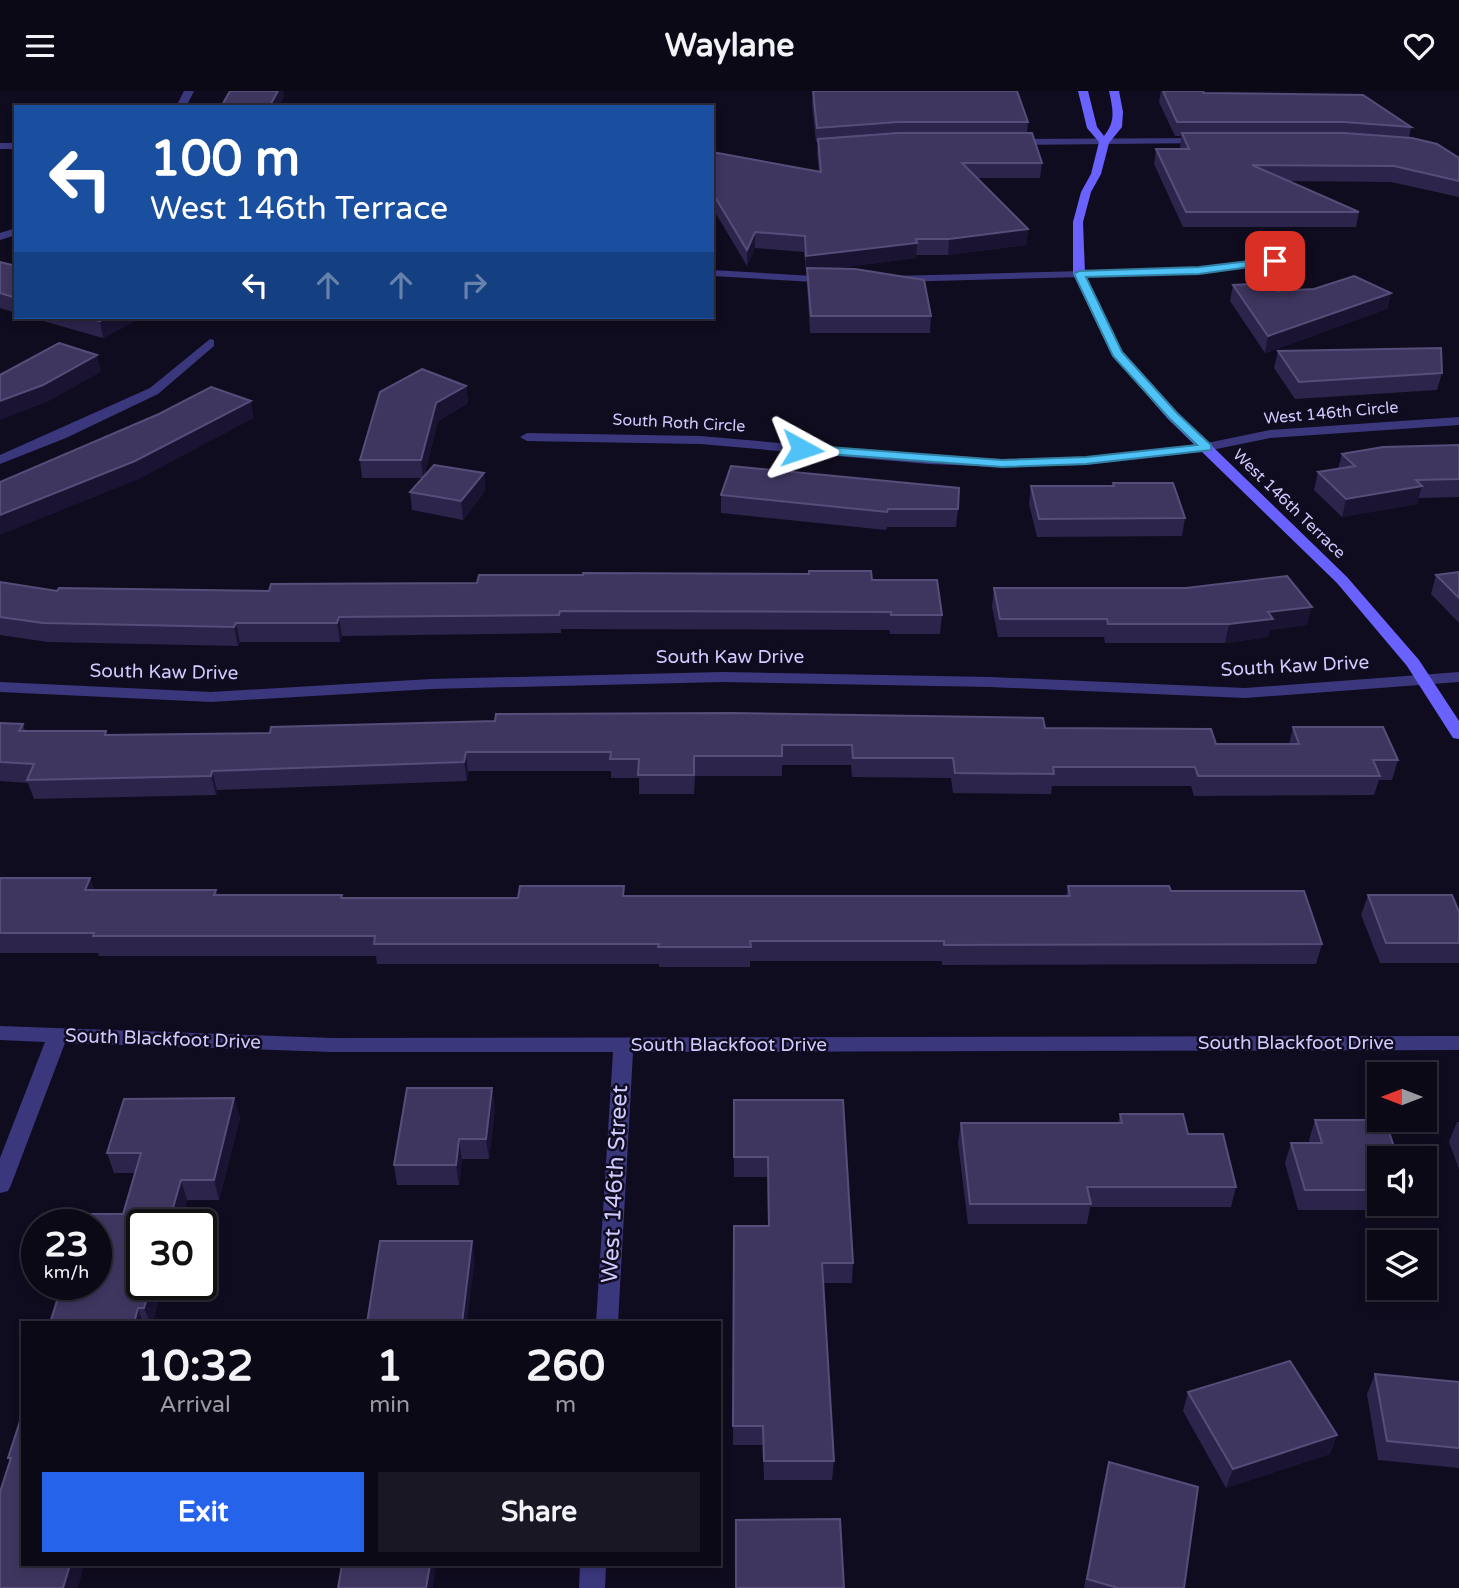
<!DOCTYPE html>
<style>
:root{--surface:#0c0917;--page:#1a1724;--text:#f1f3f6;--muted:#9a9aa1;--line:#2c2a36;--accent:#2563eb}
body{margin:0;font-family:"Varela Round",sans-serif;background:var(--page);color:var(--text);height:100vh;display:flex;flex-direction:column;font-size:26px;white-space:nowrap}
*{box-sizing:border-box;margin:0}
p{font-size:23px;color:var(--muted)}
.icon{flex:none;width:38px;height:38px;fill:none;stroke:currentColor;stroke-width:2;stroke-linecap:round;stroke-linejoin:round}
.map{position:relative;flex:1;overflow:hidden}
.drawer{position:absolute;left:21px;top:1230px;width:700px;height:245px;display:flex;flex-direction:column;background:var(--surface);border-radius:0px;box-shadow:0 4px 10px #0003,0 0 0 2px var(--line)}
.drawer>*{flex:none}
.guide{position:absolute;left:14px;top:14px;width:700px;height:214px;border-radius:0px;box-shadow:0 4px 10px #0003,0 0 0 2px var(--line);background:#1a4fa0;color:#fff;overflow:hidden}
.needle{width:46px;rotate:270deg}
.controls{position:absolute;left:1367px;top:971px;display:grid;gap:14px}
.controls a{display:grid;place-items:center;width:70px;height:70px;border-radius:0px;background:var(--surface);box-shadow:0 4px 10px #0003,0 0 0 2px var(--line);font-size:35px}
.speed{position:absolute;left:21px;top:1118px;display:flex;gap:14px;font-size:35px;font-weight:700;text-align:center}
.speed>*{display:grid;place-content:center;width:91px;height:91px;border-radius:50%;background:var(--surface);box-shadow:0 4px 10px #0003,0 0 0 2px var(--line);line-height:1}
.speed small{font-size:18px;font-weight:400}
.speed .limit{border:4px solid #111;border-radius:10px;background:#fff;color:#111}
.pin{position:absolute;display:grid;place-items:center;width:60px;height:60px;color:#fff;margin:-30px;border-radius:14px;box-shadow:0 4px 10px #0006}
.me{position:absolute;width:77px;margin:-38px;rotate:95deg;stroke-linejoin:round;filter:drop-shadow(0 0 5px #0008)}
.turn{display:flex;align-items:center;gap:24px;height:147px;padding:0 21px;font-size:32px}
.turn .icon{width:91px;height:91px;stroke-width:2.5}
.turn b{display:block;font-size:49px;line-height:60px}
.lanes{display:flex;align-items:center;height:66px;padding:0 21px;background:#0003;justify-content:center;gap:35px;direction:ltr}
.lanes .off{opacity:.35}
.eta{display:flex;justify-content:space-evenly;align-items:center;height:119px;text-align:center}
.eta b{font-size:42px;font-weight:700;line-height:49px}
.action{display:flex;gap:14px;margin-top:auto;padding:14px 21px}
.action a{flex:1;height:80px;border-radius:0px;background:var(--accent);color:#fff;font-size:28px;font-weight:700;line-height:80px;text-align:center}
.action a+a{background:var(--page);color:var(--text)}
header{display:flex;justify-content:space-between;align-items:center;height:91px;padding:0 21px;background:var(--surface);font-size:32px;font-weight:700}
.map>svg:first-child{display:block}
.lines{fill:none;stroke-linecap:round;stroke-linejoin:round}
.street{fill:#3b377d;fill-rule:evenodd}
.secondary{fill:#6962fe;fill-rule:evenodd}
.wall{fill:#2d244c}
.shaded-wall{fill:#1a1332}
.building{fill:#3f3660;stroke:#564d79;stroke-width:2}
.route{fill:#4fc3f7;stroke:#337fa1;stroke-width:2}
.labels{text-anchor:middle;dominant-baseline:central;stroke-width:5;stroke-linejoin:round;paint-order:stroke}
.far-street-label{font-size:16px;fill:#d1caff;stroke:#100c1f}
.street-label{font-size:19px;fill:#d1caff;stroke:#100c1f}
.near-street-label{font-size:23px;fill:#d1caff;stroke:#100c1f}
</style>
<header><svg class="icon" aria-label="menu" viewBox="0 0 24 24"><path d="M4 6h16M4 12h16M4 18h16"/></svg>Waylane<svg class="icon" aria-label="heart" viewBox="0 0 24 24"><path d="M12 20l-8-8c-3-5 5-10 8-4 3-6 11-1 8 4z"/></svg></header>
<div class="map">
<svg width="1459" height="1497" viewBox="0 0 1459 1497">
<rect width="100%" height="100%" fill="#100c1f"/>
<g class="lines">
<path class="street" d="M184,0H194L186,16H176Z
M1202,47L1205,48V52L1013,54L1008,51L1013,48Z
M0,52H16V58H0Z
M16,137V144L0,149V142Z
M1275,167L1281,170L1279,172L1199,183L894,191L888,188L894,185L1199,177Z
M712,179L831,186L837,189L831,192L712,185Z
M210,248L214,249V255L158,303L66,347L0,373V364L150,297Z
M1459,326V334L1270,347L1207,360L1086,374L1002,376L928,373L700,353L527,350L520,346L527,342L700,345L928,365L1002,368L1086,366L1207,352L1270,339Z
M722,581L990,586L1245,597L1459,581V591L1245,607L990,596L722,591L431,598L211,611L0,601V591L211,601L431,588Z
M0,935L332,947L1459,945V959L633,961L618,1232H596L613,961H332L65,952L11,1094L8,1100L0,1102V1067L45,951L0,949Z
M580,1474H606L605,1497H579Z"/>
<path class="secondary" d="M1078,0H1088L1097,36L1104,45C1116,31 1113,18 1109,0H1119L1123,21L1122,36L1109,52L1101,83L1091,101L1083,131L1085,183L1110,238L1122,260L1178,322L1347,486L1419,569L1459,630V648L1453,647L1407,575L1337,492L1168,328L1111,262L1073,183V131L1081,101L1091,83L1099,51L1087,37Z"/>
</g>
<path class="wall" d="M813,0L1028,31L1027,42L1042,72L1040,87H977L1028,138L1026,154L948,164H916V167L830,178L931,225L930,242H810L807,193V180L806,181L804,161L755,157L747,175L712,116V61L819,81L817,63L818,51H816L812,14Z
M1161,0H1203L1204,2L1411,36L1409,47L1459,67V106L1391,91L1287,90L1359,121L1356,136H1183L1154,73L1156,58H1180L1181,45H1175L1159,11Z
M0,171L16,175V222L0,217Z
M1233,194L1277,200L1391,202L1387,218L1265,262L1230,210Z
M29,226H142L103,247Z
M649,226H672L670,229Z
M1278,260L1442,282L1437,299L1295,308L1274,277Z
M466,295L468,312L438,330L424,385L484,382L485,400L463,429L412,419L410,401L422,387H362L360,369Z
M1459,354V406L1419,407L1417,413L1342,426L1314,399L1318,381L1338,378L1342,363Z
M1113,392L1185,427L1182,445L1037,446L1029,413L1031,395H1113Z
M721,404L958,418L956,436H887L886,439L721,422Z
M1459,481V532L1431,503L1436,484Z
M872,489L942,524L940,543H890L889,539L561,538V542L342,545L340,551H240L238,555L48,551L0,544V491L57,500H269Z
M994,497L1307,534L1270,539L1268,546L1225,552H1105L1104,546H998L992,516Z
M0,632L23,633L25,640L107,644L1045,637L1216,653H1289L1293,636L1398,669L1392,689H1379L1374,704L1194,705L1191,695H1052L1051,703L953,702L951,687L852,686L851,674H782V685H695L694,703H639V687H611V680H468L467,690L217,699L216,704L34,708L28,692L0,690Z
M0,787H90L94,799H216L217,804L343,807H518L624,795V805H1066L1068,795L1171,800L1322,853L1316,873L942,874V870H750V876H659V873H377L376,865H99L98,862H0Z
M1368,804L1459,821V872H1380L1361,824Z
M492,997L495,1017L489,1068H462L459,1094H397L394,1074Z
M234,1007L240,1027L219,1109H187L180,1134H142L153,1232H50L123,1123L135,1082H114L107,1062Z
M734,1009L853,1172L852,1192H823L834,1370L832,1389H764L763,1354H733L734,1135H768L767,1086H734Z
M1120,1023L1188,1043L1236,1096L1231,1116H1090L1087,1133H968L958,1052L961,1032H1118Z
M1315,1029L1379,1068V1113H1404L1401,1119H1298L1285,1072L1291,1052H1310L1309,1049Z
M1457,1031H1459V1078L1449,1051Z
M1375,1283L1459,1291V1377L1378,1369L1367,1303Z
M1188,1301L1337,1344L1330,1363L1226,1397L1183,1320Z
M1109,1371L1184,1497H1084L1104,1390Z"/>
<path class="shaded-wall" d="M278,0H283L284,6L279,16H269Z
M1028,138L1026,154L948,164L949,148Z
M755,141V157L747,175V159Z
M917,152L916,167L806,181V165Z
M1391,202L1387,218L1265,262L1268,245Z
M108,226H142L103,247L100,230Z
M97,264L101,281L47,311L0,329V310Z
M466,295L468,312L438,330L423,387L421,369L436,312Z
M251,310L254,327L139,388L0,444V424Z
M484,382L485,400L463,429L461,410Z
M1422,395L1417,413L1342,426L1346,408Z
M1312,516L1307,534L1270,539L1268,546L1225,552L1229,533L1268,521Z
M339,526L342,545L340,551L337,532Z
M236,532L240,551L238,555L234,536Z
M466,661L468,680L467,690L464,671Z
M212,680L217,699L216,704L211,685Z
M90,787L96,807L85,799Z
M492,997L495,1017L489,1068L486,1048Z
M234,1007L240,1027L219,1109L214,1089Z
M459,1048L462,1068L459,1094L456,1074Z
M181,1089L187,1109L180,1134H168Z
M472,1150L475,1169L467,1232H462Z
M151,1194H163L153,1232H150L144,1217Z
M138,1217L143,1232H134Z
M1337,1344L1330,1363L1226,1397L1233,1378Z
M70,1474H84L78,1497H63Z
M430,1474H436L433,1497H426Z"/>
<path class="building" d="M230,0H278L269,16H221Z
M813,0H1017L1028,31H898L817,37Z
M1163,0H1203L1204,2L1363,4L1411,36L1344,31H1177Z
M898,42H1032L1042,72H962L1028,138L949,148H916L917,152L806,165L805,145L755,141L747,159L712,101V61L821,81L818,48Z
M1182,42H1344L1412,47L1437,53L1459,67V90L1394,75L1252,74L1359,121H1186L1156,58H1189Z
M0,171L16,175V207L0,202Z
M807,177L855,178L924,189L931,225H811Z
M1354,185L1391,202L1268,245L1233,194L1272,192L1277,200L1314,198Z
M83,226H108L100,230Z
M59,252L97,264L43,294L0,310V284Z
M1441,257L1442,282L1299,291L1278,260Z
M422,278L466,295L436,312L421,369H360L380,301Z
M211,296L251,310L135,370L0,424V391L159,323Z
M1459,354V388L1416,389L1422,395L1346,408L1318,381L1355,375L1342,363L1383,356Z
M434,374L484,382L461,410L410,401Z
M731,375L959,397L958,418H888L887,421L721,404Z
M1113,392H1173L1185,427L1039,428L1031,395H1114Z
M809,480H871L872,489H937L942,524H891V521L560,520L559,524L339,526L337,532H236L234,536L43,532L0,526V491L57,500L59,497L269,500L271,493L477,492L479,484H583V482L809,483Z
M1459,481V507L1436,484Z
M1287,485L1312,516L1268,521L1273,528L1229,533H1108L1107,528H1000L994,497H1186Z
M732,622L1043,627L1045,637L1211,638L1216,653H1299L1293,636H1383L1398,669H1373L1380,685H1198L1195,676H1053L1054,683L955,682L953,667H853L852,654H782V665H694V684H638L639,668H610L611,661H466L464,671L212,680L211,685L27,689L34,673L0,671V632L23,633L19,640H106L105,644L270,642L271,636L495,630L496,623Z
M0,787H90L85,799H216L214,804H342L341,807H518L520,795H624L623,805H1070L1068,795H1169L1171,800H1304L1322,853L944,854V850H750L751,856H658L659,853H374L375,845H93L94,842H0Z
M1368,804H1452L1459,821V852H1386Z
M407,997H492L486,1048H459L456,1074H394Z
M234,1007L214,1089H181L168,1134H142V1194H151L144,1217H138L134,1232H50L62,1194H96V1134H81L85,1123H123L141,1062H107L124,1008Z
M734,1009H843L853,1172H822L834,1370H764L763,1335H733L734,1135H769L768,1066H734Z
M1120,1023H1183L1188,1043H1223L1236,1096H1087L1091,1113H970L961,1032H1122Z
M1315,1029H1385L1398,1068H1379V1099H1305L1291,1052H1322Z
M380,1150H472L462,1232H367Z
M1290,1270L1337,1344L1233,1378L1188,1301Z
M1375,1283L1459,1291V1357L1387,1350Z
M23,1321V1474H70L63,1497H0V1401L11,1367H8Z
M1109,1371L1198,1396L1184,1497H1118L1087,1488Z
M840,1428L844,1497H736V1429Z
M342,1474H430L426,1497H338Z"/>
<path class="route" d="M1275,167L1279,168V172L1199,183L1086,186L1122,261L1177,322L1211,354V359L1086,373L1002,376L802,361L796,358L802,354L1002,369L1086,366L1197,354L1169,327L1113,265L1074,183L1079,180L1199,176Z"/>
<g class="labels">
<g class="far-street-label">
<text transform="translate(1331 322) rotate(-5)">West 146th Circle</text>
<text transform="translate(679 332) rotate(3)">South Roth Circle</text>
<text transform="translate(1289 413) rotate(44)">West 146th Terrace</text>
</g>
<g class="street-label">
<text x="730" y="566">South Kaw Drive</text>
<text transform="translate(1295 575) rotate(-3)">South Kaw Drive</text>
<text transform="translate(164 581) rotate(1)">South Kaw Drive</text>
<text transform="translate(163 948) rotate(2)">South Blackfoot Drive</text>
<text x="1296" y="952">South Blackfoot Drive</text>
<text x="729" y="954">South Blackfoot Drive</text>
</g>
<g class="near-street-label">
<text transform="translate(615 1093) rotate(-87)">West 146th Street</text>
</g>
</g>
</svg>
<div class="controls">
<a><svg class="needle" viewBox="-14 -14 28 28"><path d="M0-13l5 13h-10z" fill="#e53935"/><path d="M0 13l5-13h-10z" fill="#9a9aa1"/></svg></a>
<a><svg class="icon" aria-label="sound" viewBox="0 0 24 24"><path d="M4 9h4l5-4v14l-5-4H4zM17 9q2 3 0 6"/></svg></a>
<a><svg class="icon" aria-label="layers" viewBox="0 0 24 24"><path d="M12 4l9 5-9 5-9-5zM3 14l9 5 9-5"/></svg></a>
</div>
<div class="speed"><div>23<small>km/h</small></div><div class="limit">30</div></div>
<div class="pin" style="left:1275px;top:170px;background:#d93025"><svg class="icon" aria-label="arrive" viewBox="0 0 24 24"><path d="M6 21V4h12l-3 4 3 4H6"/></svg></div>
<svg class="me" style="left:802px;top:358px" viewBox="-20 -20 40 40"><path d="M0-17L14 15 0 8-14 15z" fill="#4fc3f7" stroke="#fff" stroke-width="4"/></svg>
<div class="guide">
<div class="turn"><svg class="icon" aria-label="left" viewBox="0 0 24 24"><path d="M17 20v-9H6M10 6l-5 5 5 5"/></svg><div><b>100 m</b>West 146th Terrace</div></div>
<div class="lanes"><svg class="icon" aria-label="left" viewBox="0 0 24 24"><path d="M17 20v-9H6M10 6l-5 5 5 5"/></svg><svg class="icon off" aria-label="ahead" viewBox="0 0 24 24"><path d="M12 20V5M6 11l6-6 6 6"/></svg><svg class="icon off" aria-label="ahead" viewBox="0 0 24 24"><path d="M12 20V5M6 11l6-6 6 6"/></svg><svg class="icon off" aria-label="right" viewBox="0 0 24 24"><path d="M7 20v-9h11M14 6l5 5-5 5"/></svg></div>
</div>
<section class="drawer">
<div class="eta">
<div><b>10:32</b><p>Arrival</p></div>
<div><b>1</b><p>min</p></div>
<div><b>260</b><p>m</p></div>
</div>
<div class="action"><a>Exit</a><a>Share</a></div>
</section>
</div>
